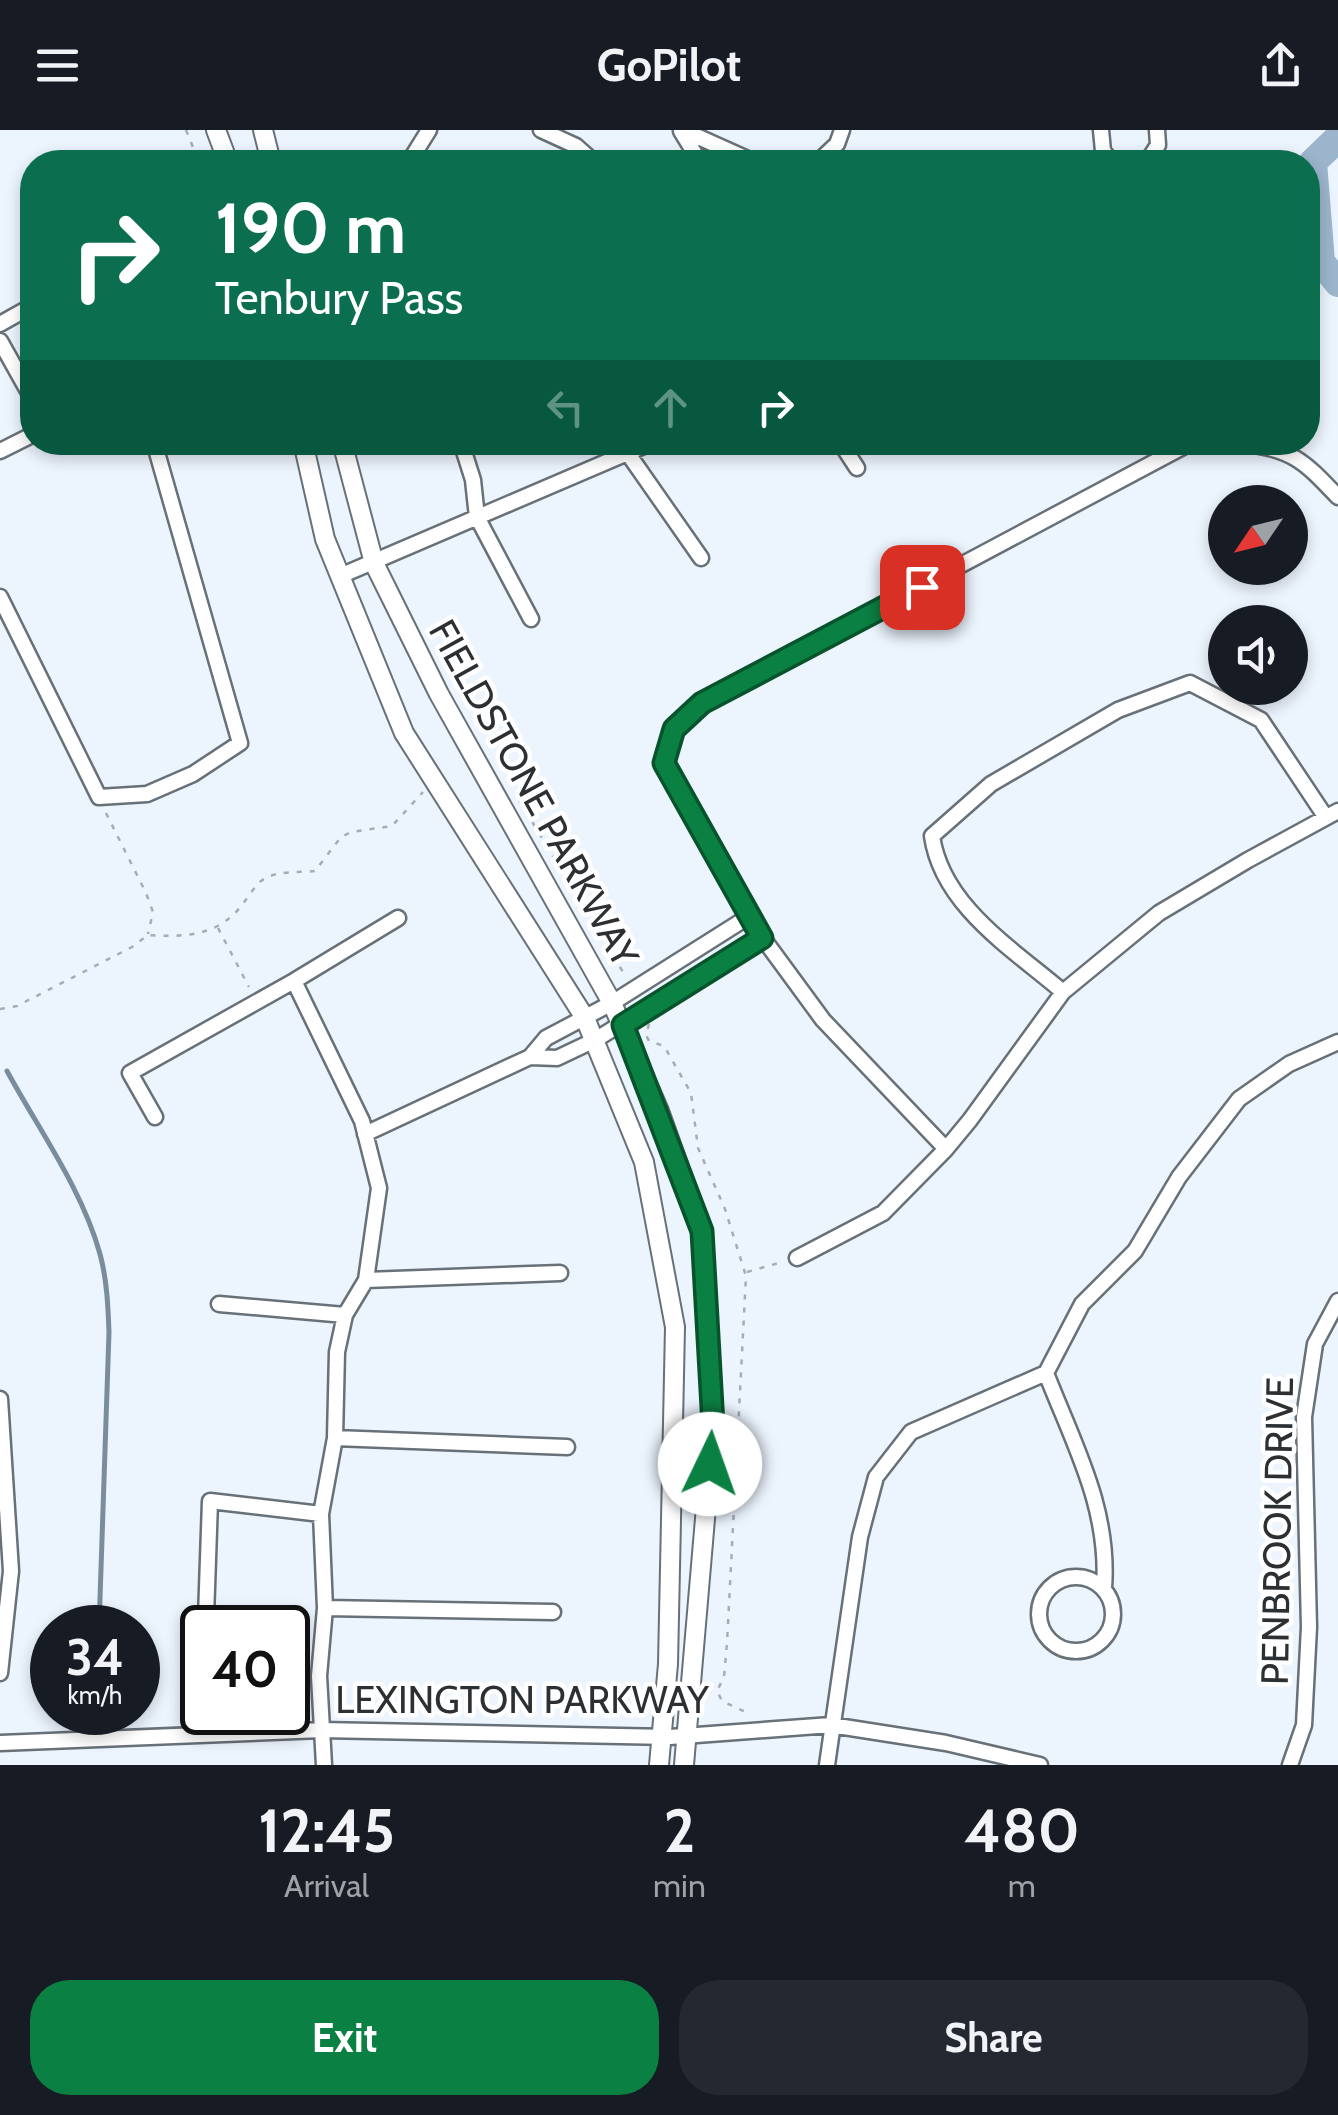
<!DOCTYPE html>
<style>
:root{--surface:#171b24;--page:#242831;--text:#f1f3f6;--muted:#9ea1a6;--accent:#0b8043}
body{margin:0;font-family:Cabin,sans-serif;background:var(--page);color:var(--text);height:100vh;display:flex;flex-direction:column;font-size:38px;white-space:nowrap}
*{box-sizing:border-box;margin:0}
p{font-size:32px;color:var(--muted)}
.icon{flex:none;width:55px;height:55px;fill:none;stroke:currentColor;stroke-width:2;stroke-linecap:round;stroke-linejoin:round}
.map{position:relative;height:1635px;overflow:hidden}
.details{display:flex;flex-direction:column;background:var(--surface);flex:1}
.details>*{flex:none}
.guide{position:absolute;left:20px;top:20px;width:1300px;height:305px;border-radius:40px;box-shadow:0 5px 15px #0003;background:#0b6e4f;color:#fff;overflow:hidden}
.needle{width:65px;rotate:235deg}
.fabs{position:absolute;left:1208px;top:355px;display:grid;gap:20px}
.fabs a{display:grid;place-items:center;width:100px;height:100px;border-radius:50%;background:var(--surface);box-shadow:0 5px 15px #0003;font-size:50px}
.speed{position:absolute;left:30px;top:1475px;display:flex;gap:20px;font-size:50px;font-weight:700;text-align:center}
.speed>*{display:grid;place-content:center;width:130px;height:130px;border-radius:50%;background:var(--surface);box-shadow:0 5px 15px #0003;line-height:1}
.speed small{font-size:25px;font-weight:400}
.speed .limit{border:5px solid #111;border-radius:15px;background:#fff;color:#111}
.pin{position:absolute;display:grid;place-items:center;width:85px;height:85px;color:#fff;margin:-42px;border-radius:20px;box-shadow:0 5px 15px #0006}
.me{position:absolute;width:110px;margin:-55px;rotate:3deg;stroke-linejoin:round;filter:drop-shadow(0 0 8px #0008)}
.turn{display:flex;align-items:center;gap:35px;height:210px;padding:0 30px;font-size:45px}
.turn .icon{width:130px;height:130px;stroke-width:2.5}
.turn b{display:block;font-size:70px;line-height:85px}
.lanes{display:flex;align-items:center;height:95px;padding:0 30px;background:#0003;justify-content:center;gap:50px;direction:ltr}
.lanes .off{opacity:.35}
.eta{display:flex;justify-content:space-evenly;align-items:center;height:170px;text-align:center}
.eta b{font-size:60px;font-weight:700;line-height:70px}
.primary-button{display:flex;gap:20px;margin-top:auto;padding:20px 30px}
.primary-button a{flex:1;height:115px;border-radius:40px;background:var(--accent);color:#fff;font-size:40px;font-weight:700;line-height:115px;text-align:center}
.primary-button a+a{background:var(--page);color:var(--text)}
header{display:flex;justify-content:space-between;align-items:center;height:130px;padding:0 30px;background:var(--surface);font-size:45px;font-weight:700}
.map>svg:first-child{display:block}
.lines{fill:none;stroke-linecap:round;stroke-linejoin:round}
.stream{stroke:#7a8d9e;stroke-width:5}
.river{stroke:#9cb5cc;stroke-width:28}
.minor-casing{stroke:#687078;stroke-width:19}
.tertiary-casing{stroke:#687078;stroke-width:22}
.path{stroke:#a6acb4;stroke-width:2.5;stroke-dasharray:5 8;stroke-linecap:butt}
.minor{stroke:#fff;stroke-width:14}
.tertiary{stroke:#fff;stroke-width:18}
.route-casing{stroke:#07532c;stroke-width:25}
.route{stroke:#0b8043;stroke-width:18}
.labels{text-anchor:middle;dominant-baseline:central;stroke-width:9;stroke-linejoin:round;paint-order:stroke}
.street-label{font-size:38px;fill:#2c3033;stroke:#fff}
</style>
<header><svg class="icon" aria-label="menu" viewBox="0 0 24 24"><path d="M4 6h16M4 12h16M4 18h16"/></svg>GoPilot<svg class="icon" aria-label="share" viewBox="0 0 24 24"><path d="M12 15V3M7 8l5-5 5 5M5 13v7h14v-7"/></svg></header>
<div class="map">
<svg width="1338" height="1635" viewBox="0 0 1338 1635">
<rect width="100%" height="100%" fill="#ecf4fe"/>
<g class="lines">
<path class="stream" d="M7,941C39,1000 82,1059 100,1124C107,1150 108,1176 109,1202L99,1498"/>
<path class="river" d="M1338,8L1313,32L1321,132L1338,153"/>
<g class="minor-casing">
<path id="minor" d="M541,0L576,16L594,32
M683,0L754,32
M1101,0L1103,21L1112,32
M681,1L700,32
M409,32L429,0
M818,32L837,14L842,0
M1147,32L1158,15L1157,0
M0,194L32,176
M0,211L32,268
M461,312L473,350L477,387L531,489
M840,312L857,338
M1239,312C1294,321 1301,328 1338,367
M0,321L32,305
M629,325L701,428
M340,446L653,312
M0,467L99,667L147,664L193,644L240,613L154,312
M294,851L362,991L379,1058L366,1150L345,1185L337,1222L335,1308L321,1384L325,1478L319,1546L324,1635
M1063,862C1013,819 942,776 932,706L991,654L1118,580L1190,553L1261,590L1325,686
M530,927L557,928L595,910L762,807
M155,987L130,943L294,851L398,788
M365,1004L530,927L546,908L612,873L748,787
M946,1019L823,890L762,807L663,633L674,599L702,573L1192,312
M797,1128L883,1083L946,1019L970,990L1063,862L1159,783L1248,730L1338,681
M366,1150L560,1143
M219,1174L345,1185
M1046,1243C1074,1315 1110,1379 1104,1458
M0,1269L11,1441L0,1543
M335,1308L567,1317
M1039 1484a37 37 0 1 1 74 0a37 37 0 1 1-74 0Z
M325,1478L553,1482
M206,1487L210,1371L321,1384
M0,1613L321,1600L670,1607L831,1595L946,1613L1040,1635
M827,1635L860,1407L876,1347L911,1302L1046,1243L1082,1174L1135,1121L1179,1047L1239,969L1289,934L1338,912
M1290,1635L1304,1595L1309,1497L1304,1287L1315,1214L1338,1171"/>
</g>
<g class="tertiary-casing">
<path id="tertiary" d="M216,0L228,32
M263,0L271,32
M303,312L325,409L404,603L585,888L644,1032L675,1197L668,1534L659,1635
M342,312L374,433L439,564L612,873L659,981L702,1101L713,1295L684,1635"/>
</g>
<path class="path" d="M186,0L199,32
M519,670L626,847
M106,683L146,763L153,782L148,804
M218,798L249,857
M0,879L17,876L132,817L148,805C180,807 212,807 236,782C245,773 252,759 261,751C275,740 298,743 315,741L341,707L351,702L392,696L423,662
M649,894L646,905L649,911L664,916L691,963L698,1018L725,1079L746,1146L727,1513L724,1547L717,1561L722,1571L750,1584
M747,1142L782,1132"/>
<use href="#minor" class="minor"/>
<use href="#tertiary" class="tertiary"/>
</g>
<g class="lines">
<g class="route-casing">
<path id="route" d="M710,1334L713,1295L702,1101L623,895L762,808L664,633L674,599L702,573L922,457"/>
</g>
<use href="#route" class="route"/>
</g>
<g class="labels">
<g class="street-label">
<text transform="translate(534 663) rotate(61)">FIELDSTONE PARKWAY</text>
<text transform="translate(1277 1401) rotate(-89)">PENBROOK DRIVE</text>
<text x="522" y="1569">LEXINGTON PARKWAY</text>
</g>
</g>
</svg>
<div class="fabs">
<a><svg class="needle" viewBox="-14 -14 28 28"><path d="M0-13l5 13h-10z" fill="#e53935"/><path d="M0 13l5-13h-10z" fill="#9ea1a6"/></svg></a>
<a><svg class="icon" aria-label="sound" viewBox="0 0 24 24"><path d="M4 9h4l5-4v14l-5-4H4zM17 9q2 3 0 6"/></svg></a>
</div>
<div class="speed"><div>34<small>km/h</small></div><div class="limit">40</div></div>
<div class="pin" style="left:922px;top:457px;background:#d93025"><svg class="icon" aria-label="arrive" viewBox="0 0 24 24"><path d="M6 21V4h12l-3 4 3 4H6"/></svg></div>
<svg class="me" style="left:710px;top:1334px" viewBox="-20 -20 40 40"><circle r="19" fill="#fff"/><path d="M0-13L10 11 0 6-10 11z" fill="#0b8043"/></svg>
<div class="guide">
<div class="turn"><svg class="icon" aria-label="right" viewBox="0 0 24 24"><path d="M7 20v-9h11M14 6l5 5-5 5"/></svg><div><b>190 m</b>Tenbury Pass</div></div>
<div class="lanes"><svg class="icon off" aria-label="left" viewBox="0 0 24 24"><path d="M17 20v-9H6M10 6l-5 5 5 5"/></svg><svg class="icon off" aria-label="ahead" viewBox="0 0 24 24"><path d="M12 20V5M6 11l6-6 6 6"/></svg><svg class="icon" aria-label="right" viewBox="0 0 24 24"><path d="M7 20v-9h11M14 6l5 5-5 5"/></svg></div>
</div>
</div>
<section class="details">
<div class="eta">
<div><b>12:45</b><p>Arrival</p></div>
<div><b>2</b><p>min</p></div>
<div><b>480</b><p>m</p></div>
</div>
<div class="primary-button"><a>Exit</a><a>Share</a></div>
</section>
